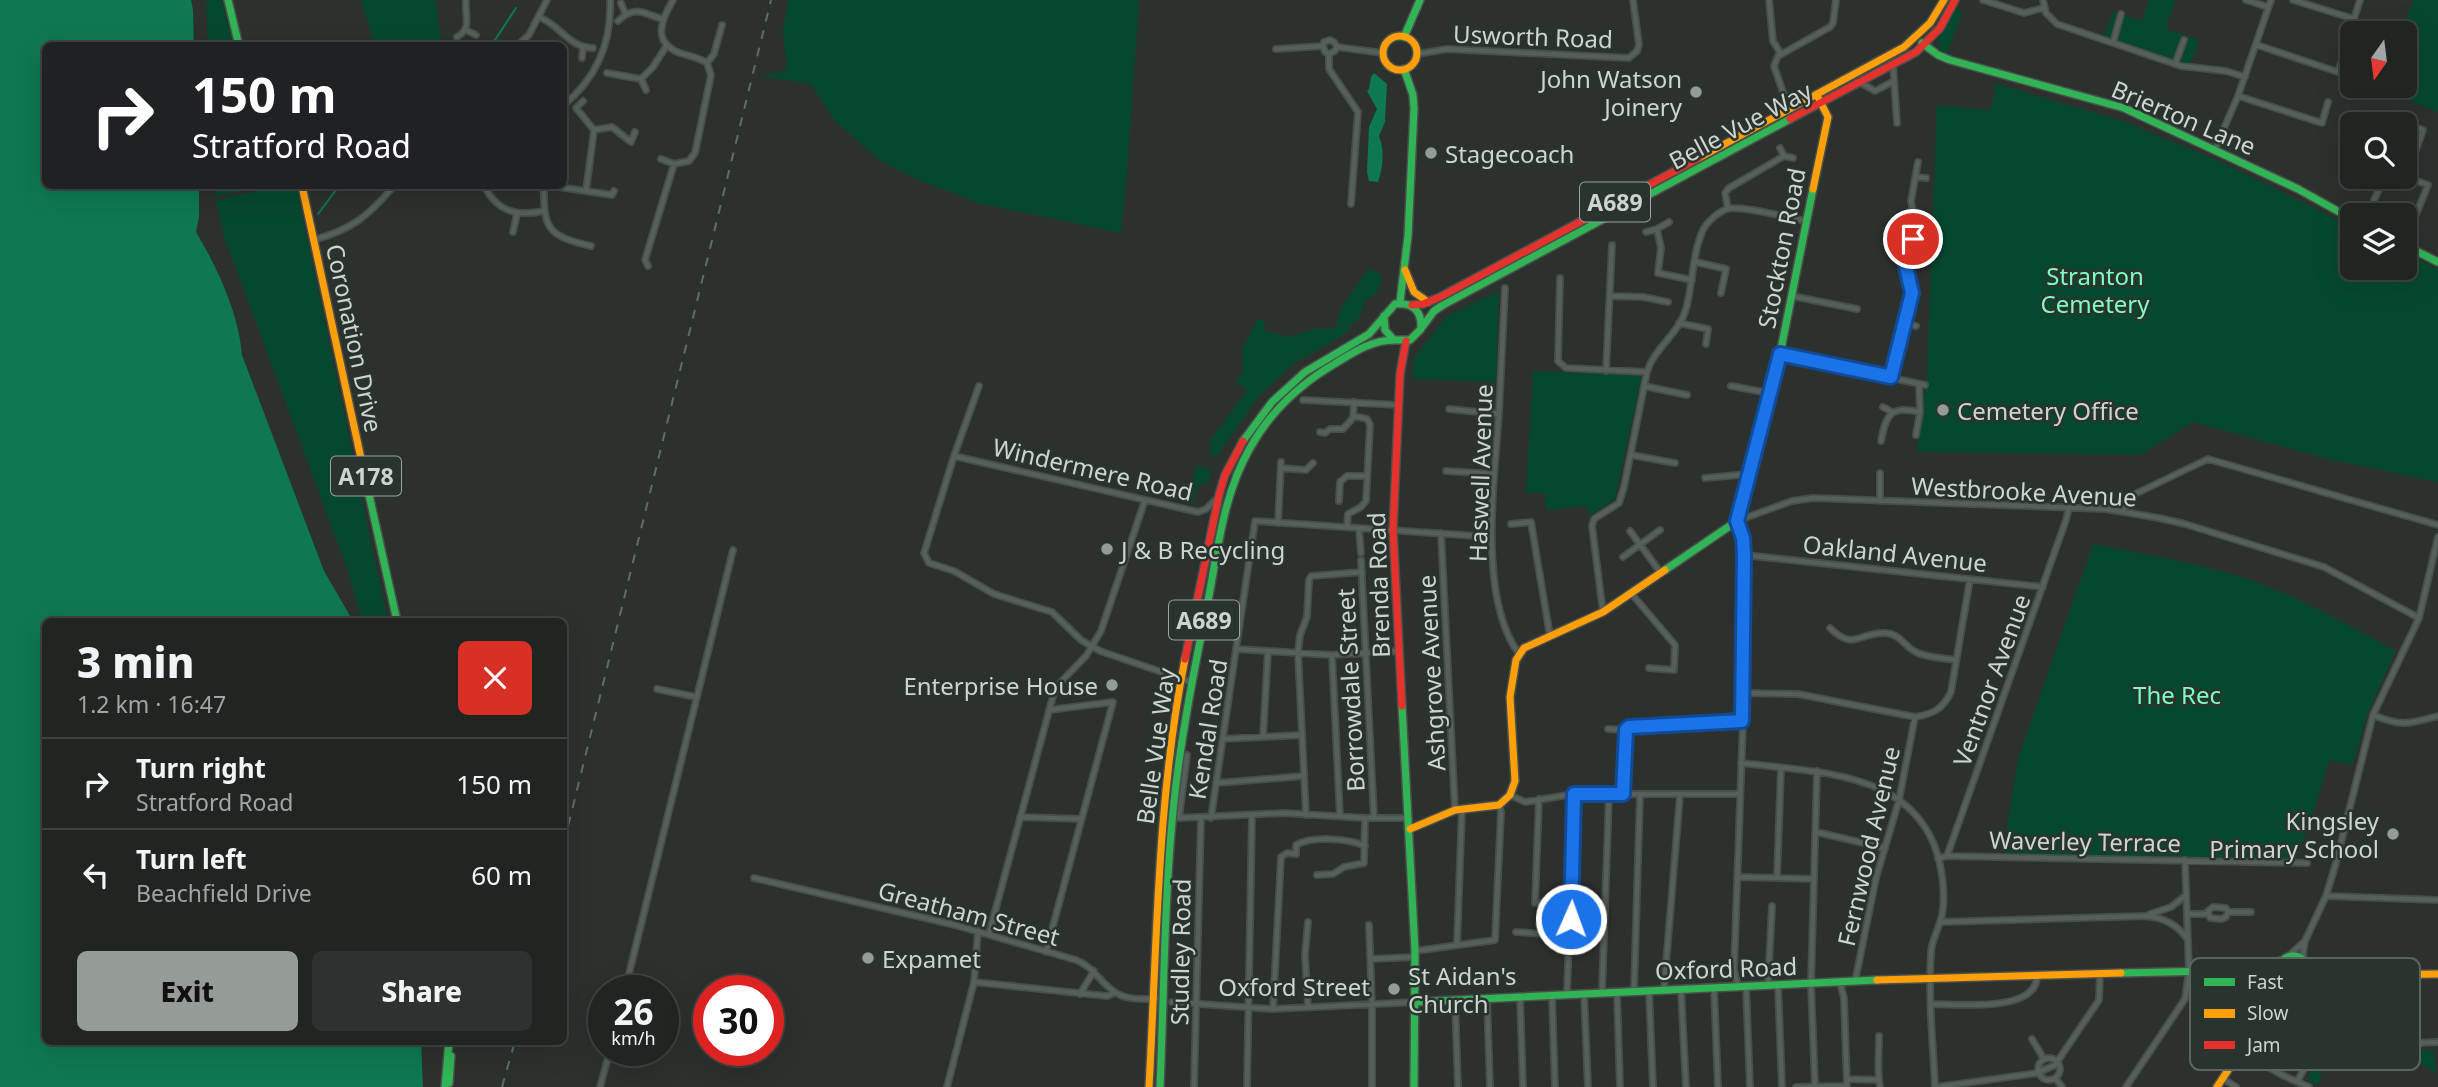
<!DOCTYPE html>
<meta charset="utf-8">
<style>
:root{--surface:#212522;--page:#2d312f;--text:#f1f3f6;--muted:#a2a5a5;--line:#3e4240;--accent:#959b97}
body{margin:0;font-family:"Noto Sans",sans-serif;background:var(--page);color:var(--text);height:100vh;display:flex;flex-direction:column;font-size:26px;white-space:nowrap}
*{box-sizing:border-box;margin:0}
p{font-size:23px;color:var(--muted)}
.icon{flex:none;width:38px;height:38px;fill:none;stroke:currentColor;stroke-width:2;stroke-linecap:round;stroke-linejoin:round}
.map{position:relative;flex:1;overflow:hidden}
.side{position:absolute;left:42px;top:618px;width:525px;height:427px;display:flex;flex-direction:column;background:var(--surface);border-radius:10px;box-shadow:0 7px 28px #0002,0 0 0 2px var(--line)}
.side>*{flex:none}
.hud{position:absolute;left:42px;top:42px;width:525px;height:147px;border-radius:10px;box-shadow:0 7px 28px #0002,0 0 0 2px var(--line);background:#202124;color:#fff;overflow:hidden}
.needle{width:46px;rotate:194deg}
.fabs{position:absolute;left:2340px;top:21px;display:grid;gap:14px}
.fabs a{display:grid;place-items:center;width:77px;height:77px;border-radius:10px;background:var(--surface);box-shadow:0 7px 28px #0002,0 0 0 2px var(--line);font-size:35px}
.speed{position:absolute;left:588px;top:975px;display:flex;gap:14px;font-size:35px;font-weight:700;text-align:center}
.speed>*{display:grid;place-content:center;width:91px;height:91px;border-radius:50%;background:var(--surface);box-shadow:0 7px 28px #0002,0 0 0 2px var(--line);line-height:1}
.speed small{font-size:18px;font-weight:400}
.speed .limit{border:10px solid #d22;background:#fff;color:#111}
.pin{position:absolute;display:grid;place-items:center;width:60px;height:60px;color:#fff;margin:-30px;border:4px solid #fff;border-radius:50%;box-shadow:0 2px 7px #0007}
.me{position:absolute;width:77px;margin:-38px;rotate:2deg;stroke-linejoin:round;filter:drop-shadow(0 0 5px #0008)}
.turn{display:flex;align-items:center;gap:24px;height:147px;padding:0 35px;font-size:32px}
.turn .icon{width:91px;height:91px;stroke-width:2.5}
.turn b{display:block;font-size:49px;line-height:60px}
.round{display:grid;place-items:center;flex:none;width:74px;height:74px;border-radius:10px;background:var(--page)}
.overview{display:flex;align-items:center;justify-content:space-between;height:119px;padding:0 35px}
h1{font-size:42px;font-weight:800;line-height:52px}
.action{display:flex;gap:14px;margin-top:auto;padding:14px 35px}
.action a{flex:1;height:80px;border-radius:10px;background:var(--accent);color:#111;font-size:28px;font-weight:800;line-height:80px;text-align:center}
.action a+a{background:var(--page);color:var(--text)}
ul{padding:0;list-style:none}
li{display:flex;align-items:center;gap:21px;height:91px;padding:0 35px;border-top:2px solid var(--line)}
li div{flex:1}
li b{display:block;font-size:26px}
li em{font-style:normal}
.map>svg:first-child{display:block}
.green{fill:#06482f}
.water{fill:#0e7850}
.lines{fill:none;stroke-linecap:round;stroke-linejoin:round}
.stream{stroke:#0e7850;stroke-width:2}
.street-casing{stroke:#4a4e4b;stroke-width:8}
.fast-casing{stroke:#4a4e4b;stroke-width:10}
.slow-casing{stroke:#4a4e4b;stroke-width:10}
.jam-casing{stroke:#4a4e4b;stroke-width:10}
.street{stroke:#546059;stroke-width:4.5}
.fast{stroke:#30b455;stroke-width:7}
.slow{stroke:#ff9f0a;stroke-width:7}
.jam{stroke:#e5322d;stroke-width:7}
.rail{stroke:#636c67;stroke-width:2;stroke-dasharray:9 9;stroke-linecap:butt}
.route-casing{stroke:#114b97;stroke-width:18}
.route{stroke:#1a73e8;stroke-width:12}
.poi-dot{fill:#959b97;stroke:#29342e;stroke-width:2.5}
.labels{text-anchor:middle;dominant-baseline:central;stroke-width:5;stroke-linejoin:round;paint-order:stroke}
.shield{fill:#29342e;stroke:#9ca49f;stroke-width:2}
.shield-label{font-size:23px;font-weight:bold;fill:#ced4d0}
.street-label{font-size:24px;fill:#ced4d0;stroke:#29342e}
.poi-label{font-size:24px;fill:#ced4d0;stroke:#29342e;text-anchor:start}
.park-label{font-size:24px;fill:#7dffc0;stroke:#29342e}
.key{fill:#29342e;stroke:#5b645f;stroke-width:2}
.key-label{font-size:19px;fill:#ced4d0}
</style>
<div class="map">
<svg width="2438" height="1087" viewBox="0 0 2438 1087">
<rect width="100%" height="100%" fill="#2c312e"/>
<path class="green" d="M206,0H222L233,45H208Z
M361,0H436L441,45H375Z
M788,0H1139L1127,171L1121,233L982,204L918,180L879,160L835,121L811,84L761,76L787,70L783,31Z
M2149,0H2175L2166,29L2199,40L2189,68L2103,39L2113,12L2142,21Z
M2413,0H2438V112L2381,89L2383,86H2404V33H2401Z
M1956,9L1963,12L1947,53H1944L1940,50L1937,41Z
M1996,84L2123,121L2223,163L2352,227V268H2404L2405,253L2438,269V482L2332,460L2193,422L2140,455L1917,452L1927,374L1937,105L1991,110Z
M215,186H266L216,196Z
M282,186H296L388,621H362L348,571L224,236L216,200Z
M1369,268L1382,275C1382,285 1377,296 1366,299L1358,321L1351,324L1348,332L1292,365L1260,395L1216,457L1209,454L1211,439L1247,390L1236,383L1243,371L1242,348L1258,319L1265,321L1264,330L1289,337L1314,329L1336,328L1341,308Z
M1499,291L1496,382L1412,379L1414,358L1447,316Z
M1533,371L1642,375L1615,499L1590,515L1586,506L1546,510L1545,493H1526Z
M1197,465L1212,470L1208,483L1198,485L1193,505H1191L1193,493L1190,490Z
M2093,544C2152,556 2215,565 2271,588C2314,605 2355,629 2396,651L2369,710L2353,763L2350,765L2329,760L2310,824L2246,823L2309,826L2295,859L2002,857L2018,759Z
M2419,1050H2433L2436,1073L2411,1059L2401,1056L2403,1051Z
M2312,1067L2322,1069L2318,1085L2307,1080Z"/>
<path class="water" d="M0,0H191L193,10L194,45L46,46V186H199V217L196,232C217,267 239,314 242,355L324,571L353,621H46V1041H421L423,1087H0Z
M1374,73L1387,84L1385,122L1379,136C1385,151 1383,167 1378,182L1369,181L1367,172L1369,127L1377,109L1367,91L1369,89L1371,77Z"/>
<g class="lines">
<path class="stream" d="M491,46L516,8
M318,214L339,186"/>
<g class="street-casing">
<path id="street" d="M1769,0L1773,41L1781,54
M1983,0L2024,13L2043,8
M2043,0L2046,13L2057,24L2181,66L2226,71L2245,77
M2246,0L2268,7
M2293,0L2354,19L2360,0
M621,3L625,13
M539,17C562,26 566,46 593,48
M618,21C634,5 643,13 662,19
M466,30L476,35
M457,37C473,27 464,16 466,0
M2113,43L2121,14
M2257,45L2338,72L2346,50
M517,46L529,35L547,0
M1337,47L1335,51L1329,54L1325,52L1323,46L1324,42L1330,40L1334,42L1337,47L1383,53
M1276,49L1323,46
M1329,54V69L1358,112L1351,204
M1417,54L1447,49L1629,58L1637,51L1639,45L1633,0
M582,58L583,47
M707,63L714,54L722,25
M2175,64L2184,40
M1893,65L1897,123
M607,73L641,79L653,67L667,45
M641,79L646,90
M1861,83L1875,91L1894,81
M1784,95L1774,66L1778,56L1830,27L1833,23L1836,0
M2238,96L2322,123L2328,102
M564,105C596,78 612,43 610,0
M2401,122L2423,130L2407,176
M594,130L612,127L631,142L635,132
M1780,148L1784,156L1793,158
M2215,149L2238,96L2271,0
M661,159L674,164
M2404,176L2428,185L2404,244
M1916,177L1926,178
M484,186C497,211 516,217 543,211
M544,186C543,230 549,236 591,246
M553,186L586,191L594,130L576,108L583,101
M586,191L612,195L614,191
M2374,200L2385,177
M1728,209L1725,193L1729,188L1784,156
M1657,229L1661,248L1658,273L1692,280
M513,232L517,214
M1646,232L1657,229L1669,222
M313,240C352,230 369,215 394,186
M1696,262L1726,269L1721,293
M648,266L645,260L674,164L689,161L695,153L711,75L707,63C699,57 689,56 680,53C651,42 662,19 673,0
M1560,278L1558,361L1566,368L1647,372
M1505,288C1503,330 1501,371 1499,412C1495,479 1477,597 1519,654
M1610,296L1643,297L1668,302
M1792,296L1857,309
M1679,323L1708,329L1706,344
M1905,323L1916,326
M1780,354L1925,385
M1606,371L1612,245
M1891,378L1912,293L1906,267L1915,223L1911,201L1918,162
M979,386L954,456L924,553L929,563L954,571L994,594L1052,612L1081,640L1100,651L1191,682
M1644,386L1687,395
M1731,386L1769,393
M1303,400L1399,405
M1883,407L1892,412
M1449,409L1499,414
M1320,432L1325,433L1330,429H1343L1353,418L1354,402
M1916,435L1920,412L1919,384
M1881,441C1886,415 1890,405 1920,412
M1631,455L1675,463
M954,456L1198,512L1206,509L1215,500
M1281,468L1306,470L1313,463
M1446,471L1494,474
M1705,478L1749,474
M1339,501L1340,482L1347,476H1367
M1880,501V473
M2124,512L2126,503L2133,495L2208,459L2438,525
M1278,523L1281,462
M1511,524L1531,522L1550,636
M1347,527L1348,514L1361,507L1366,501L1370,425L1367,419L1353,416
M1359,528L1361,553
M1630,531L1661,573
M1441,533L1455,810
M1744,555L2043,587
M1623,557L1660,530
M1361,560L1374,818
M1631,593L1675,645L1674,670L1649,668
M1603,612L1592,526L1594,519L1619,503L1624,487L1647,372C1654,348 1679,334 1686,309C1693,284 1692,254 1703,230C1707,222 1718,212 1727,209C1741,205 1790,218 1806,221
M1830,628C1854,652 1861,631 1886,633C1901,634 1905,648 1918,653C1929,658 1944,658 1956,660
M1236,649L1332,655L1399,651
M1332,655L1340,817
M657,689L696,697
M1744,693L1798,694L1915,717C1933,714 1943,709 1951,692L1970,579
M2373,715C2402,727 2409,724 2438,716
M1608,729L1626,730
M1263,737L1268,651
M1223,739L1302,735
M1187,755L1179,818L1285,813L1365,818H1408
M1741,763C1827,773 1934,772 1943,885C1944,897 1944,911 1940,922C1937,933 1931,942 1931,953C1928,997 1933,1043 1935,1087
M1216,783L1304,776
M1623,794L1624,734L1629,727L1742,721
M1510,795L1525,802L1574,794H1740
M1539,799L1535,903L1572,902
M1306,815L1298,652L1300,635L1307,617L1309,580L1311,576L1362,572
M1020,817L1081,819
M1211,818L1255,521L1492,537
M1816,832L1885,848
M1946,856L2307,863
M1938,859L1946,856L1948,853L2066,520L2069,508
M1317,875L1333,874L1344,867L1364,863L1365,818
M1737,877L1814,879
M754,878L955,925L1076,960C1094,967 1100,983 1116,993C1128,1000 1142,999 1156,999
M1777,878L1781,768
M2326,896L2438,900
M2213,907L2226,908L2228,912L2226,917L2221,919L2210,918L2208,911Z
M2228,912H2251
M2150,914L2171,907L2185,896
M2187,914H2208
M1308,922L1305,955L1308,1007
M1940,922L2146,916C2164,918 2177,924 2188,940
M1369,925L1372,1004V1087
M1516,932L1570,936
M989,934L1053,696L1057,686L1086,656L1101,631L1145,500
M1457,945L1462,809
M1415,951L1495,940L1501,812L1499,805
M1046,952L1113,702L1049,710
M2286,958L2304,942
M1371,959L1415,957
M2304,961L2303,954L2305,941L2326,896L2336,863L2373,715L2419,618L2438,537
M974,982L1107,996L1115,993
M1855,982L1876,878L1899,800L1915,717
M1840,983L1844,998L1847,1087
M1768,985L1772,906
M1778,985L1782,1087
M1738,986L1734,970L1744,693V555L1743,538L1737,521L1792,501L1813,498L2106,509L2159,518L2185,524L2324,567L2419,618
M1746,986L1750,1087
M1714,988L1718,1087
M1664,989L1680,795
M1681,989L1686,1087
M625,990L733,550
M1634,991L1640,795
M1649,991L1653,1087
M1602,992L1609,794
M1617,992L1620,1087
M1584,993L1588,1087
M1080,994L1094,971
M1567,994L1574,794
M1552,995L1555,1087
M1520,996L1523,1087
M1487,998L1490,1087
M1455,1000L1458,1087
M1172,1002L1273,1009L1416,1002
M1932,1004C1958,1004 2037,1013 2037,976
M1273,1009L1281,857L1287,853L1296,854V845C1312,836 1348,838 1365,846
M1879,1036C1879,1051 1877,1074 1880,1087
M2032,1039L2044,1059
M2240,1051L2282,1075L2309,1087
M2038 1069a11 11 0 1 1 22 0a11 11 0 1 1-22 0Z
M2222,1078L2236,1087
M1847,1079L1878,1080
M2056,1079L2062,1087
M2297,1082L2315,1049L2337,1038L2400,1044L2438,1042
M1815,1086L1811,984L1817,771
M600,1087L610,1050
M947,1087L974,982L978,931
M1194,1087L1201,818
M1247,1087L1252,815
M1796,1087L1847,1086
M1937,1087L2037,1073L2055,1065L2099,1000L2100,973
M2126,1087L2185,999L2189,971L2185,860"/>
</g>
<g class="fast-casing">
<path id="fast" d="M228,0L239,46
M1404,37L1420,0
M1922,43L1938,55L1950,60L2124,108L2298,189L2352,219
M2404,245L2438,262
M1400,302L1408,236L1414,109L1413,95L1404,69
M1423,326L1434,311L1443,305L1790,119
M1243,441L1272,402L1305,372L1369,334L1395,304C1413,302 1422,311 1421,329L1410,340H1394L1385,330L1384,316
M362,463L397,621
M1665,570L1737,521L1780,354L1813,189
M1402,706L1415,951L1414,1087
M2278 971a15 15 0 1 1 30 0a15 15 0 1 1-30 0Z
M2261,969L2283,960
M2121,973L2259,970L2280,976
M1416,1002L1877,980
M449,1083L451,1056
M445,1087L449,1041
M1160,1087C1164,995 1164,903 1173,811C1180,740 1194,671 1208,601C1218,549 1223,495 1250,448C1270,412 1300,384 1336,363C1354,352 1372,340 1394,340"/>
</g>
<g class="slow-casing">
<path id="slow" d="M1383 53a17 17 0 1 1 34 0a17 17 0 1 1-34 0Z
M1699,158L1904,47L1930,23L1944,0
M302,186L362,463
M1813,189L1828,117L1819,99
M1405,270L1414,292L1428,302
M1410,829L1455,810L1499,805L1510,795L1515,781L1510,697L1516,660L1524,648L1603,612L1665,570
M2306,963C2348,978 2394,974 2438,974
M1877,980L2121,973
M2304,981L2329,973
M2275,999L2295,986
M1149,1087C1157,945 1157,799 1185,659
M2217,1087L2274,1000L2281,979"/>
</g>
<g class="jam-casing">
<path id="jam" d="M1790,119L1916,52L1940,28L1955,0
M1412,305L1423,304L1440,297L1699,158
M1185,659L1219,495L1225,475L1243,441
M1402,706L1393,530L1400,374L1406,341"/>
</g>
<use href="#street" class="street"/>
<use href="#fast" class="fast"/>
<use href="#slow" class="slow"/>
<use href="#jam" class="jam"/>
<path class="rail" d="M564,843L771,0
M502,1087L515,1041"/>
</g>
<g class="lines">
<g class="route-casing">
<path id="route" d="M1571,919L1574,794H1623L1626,730L1629,727L1742,721L1744,555L1743,538L1737,521L1780,354L1891,377L1912,293L1906,267L1913,239"/>
</g>
<use href="#route" class="route"/>
</g>
<g class="poi-dot">
<circle cx="1696" cy="92" r="7"/>
<circle cx="1431" cy="153" r="7"/>
<circle cx="1943" cy="410" r="7"/>
<circle cx="1107" cy="549" r="7"/>
<circle cx="1112" cy="685" r="7"/>
<circle cx="2393" cy="834" r="7"/>
<circle cx="868" cy="958" r="7"/>
<circle cx="1394" cy="989" r="7"/>
</g>
<g class="labels">
<g class="shield">
<rect x="1580" y="182.5" width="70" height="39" rx="5"/>
<rect x="331" y="456.5" width="70" height="39" rx="5"/>
<rect x="1169" y="600.5" width="70" height="39" rx="5"/>
</g>
<g class="shield-label">
<text x="1615" y="202">A689</text>
<text x="366" y="476">A178</text>
<text x="1204" y="620">A689</text>
</g>
<g class="street-label">
<text transform="translate(1533 36) rotate(2)">Usworth Road</text>
<text transform="translate(2184 117) rotate(23)">Brierton Lane</text>
<text transform="translate(1740 125) rotate(-28)">Belle Vue Way</text>
<text transform="translate(1781 248) rotate(-79)">Stockton Road</text>
<text transform="translate(355 338) rotate(78)">Coronation Drive</text>
<text transform="translate(1093 469) rotate(13)">Windermere Road</text>
<text transform="translate(1480 473) rotate(-88)">Haswell Avenue</text>
<text transform="translate(2024 491) rotate(3)">Westbrooke Avenue</text>
<text transform="translate(1895 553) rotate(6)">Oakland Avenue</text>
<text transform="translate(1378 585) rotate(-92)">Brenda Road</text>
<text transform="translate(1431 673) rotate(-93)">Ashgrove Avenue</text>
<text transform="translate(1991 680) rotate(-70)">Ventnor Avenue</text>
<text transform="translate(1350 690) rotate(-93)">Borrowdale Street</text>
<text transform="translate(1207 729) rotate(-81)">Kendal Road</text>
<text transform="translate(1155 746) rotate(-82)">Belle Vue Way</text>
<text transform="translate(2085 841) rotate(1)">Waverley Terrace</text>
<text transform="translate(1868 846) rotate(-77)">Fernwood Avenue</text>
<text transform="translate(969 913) rotate(15)">Greatham Street</text>
<text transform="translate(1180 952) rotate(-89)">Studley Road</text>
<text transform="translate(1726 968) rotate(-2)">Oxford Road</text>
<text x="1294" y="986">Oxford Street</text>
</g>
<g class="poi-label">
<text x="1682" y="78" text-anchor="end">John Watson<tspan x="1682" dy="28">Joinery</tspan></text>
<text x="1445" y="153">Stagecoach</text>
<text x="1957" y="410">Cemetery Office</text>
<text x="1121" y="549">J &amp; B Recycling</text>
<text x="1098" y="685" text-anchor="end">Enterprise House</text>
<text x="2379" y="820" text-anchor="end">Kingsley<tspan x="2379" dy="28">Primary School</tspan></text>
<text x="882" y="958">Expamet</text>
<text x="1408" y="975">St Aidan's<tspan x="1408" dy="28">Church</tspan></text>
</g>
<g class="park-label">
<text x="2095" y="275">Stranton<tspan x="2095" dy="28">Cemetery</tspan></text>
<text x="2177" y="694">The Rec</text>
</g>
</g>
<rect x="2190" y="958" width="230" height="112" rx="10" class="key"/>
<rect x="2204" y="978" width="31" height="8" fill="#30b455"/>
<rect x="2204" y="1009" width="31" height="9" fill="#ff9f0a"/>
<rect x="2204" y="1041" width="31" height="8" fill="#e5322d"/>
<g class="key-label">
<text x="2247" y="989">Fast</text>
<text x="2247" y="1020">Slow</text>
<text x="2247" y="1052">Jam</text>
</g>
</svg>
<div class="fabs">
<a><svg class="needle" viewBox="-14 -14 28 28"><path d="M0-13l5 13h-10z" fill="#e53935"/><path d="M0 13l5-13h-10z" fill="#a2a5a5"/></svg></a>
<a><svg class="icon" aria-label="search" viewBox="0 0 24 24"><circle cx="10" cy="10" r="6"/><path d="M15 15l6 6"/></svg></a>
<a><svg class="icon" aria-label="layers" viewBox="0 0 24 24"><path d="M12 4l9 5-9 5-9-5zM3 14l9 5 9-5"/></svg></a>
</div>
<div class="speed"><div>26<small>km/h</small></div><div class="limit">30</div></div>
<div class="pin" style="left:1913px;top:239px;background:#d93025"><svg class="icon" aria-label="arrive" viewBox="0 0 24 24"><path d="M6 21V4h12l-3 4 3 4H6"/></svg></div>
<svg class="me" style="left:1571px;top:919px" viewBox="-20 -20 40 40"><circle r="17" fill="#1a73e8" stroke="#fff" stroke-width="3"/><path d="M0-11L8 9 0 5-8 9z" fill="#fff"/></svg>
<div class="hud">
<div class="turn"><svg class="icon" aria-label="right" viewBox="0 0 24 24"><path d="M7 20v-9h11M14 6l5 5-5 5"/></svg><div><b>150 m</b>Stratford Road</div></div>
</div>
<section class="side">
<div class="overview"><div><h1>3 min</h1><p>1.2 km · 16:47</p></div><a class="round" style="background:#d93025;color:#fff"><svg class="icon" aria-label="close" viewBox="0 0 24 24"><path d="M6 6l12 12M18 6L6 18"/></svg></a></div>
<ul>
<li><svg class="icon" aria-label="right" viewBox="0 0 24 24"><path d="M7 20v-9h11M14 6l5 5-5 5"/></svg><div><b>Turn right</b><p>Stratford Road</p></div><em>150 m</em></li>
<li><svg class="icon" aria-label="left" viewBox="0 0 24 24"><path d="M17 20v-9H6M10 6l-5 5 5 5"/></svg><div><b>Turn left</b><p>Beachfield Drive</p></div><em>60 m</em></li>
</ul>
<div class="action"><a>Exit</a><a>Share</a></div>
</section>
</div>
